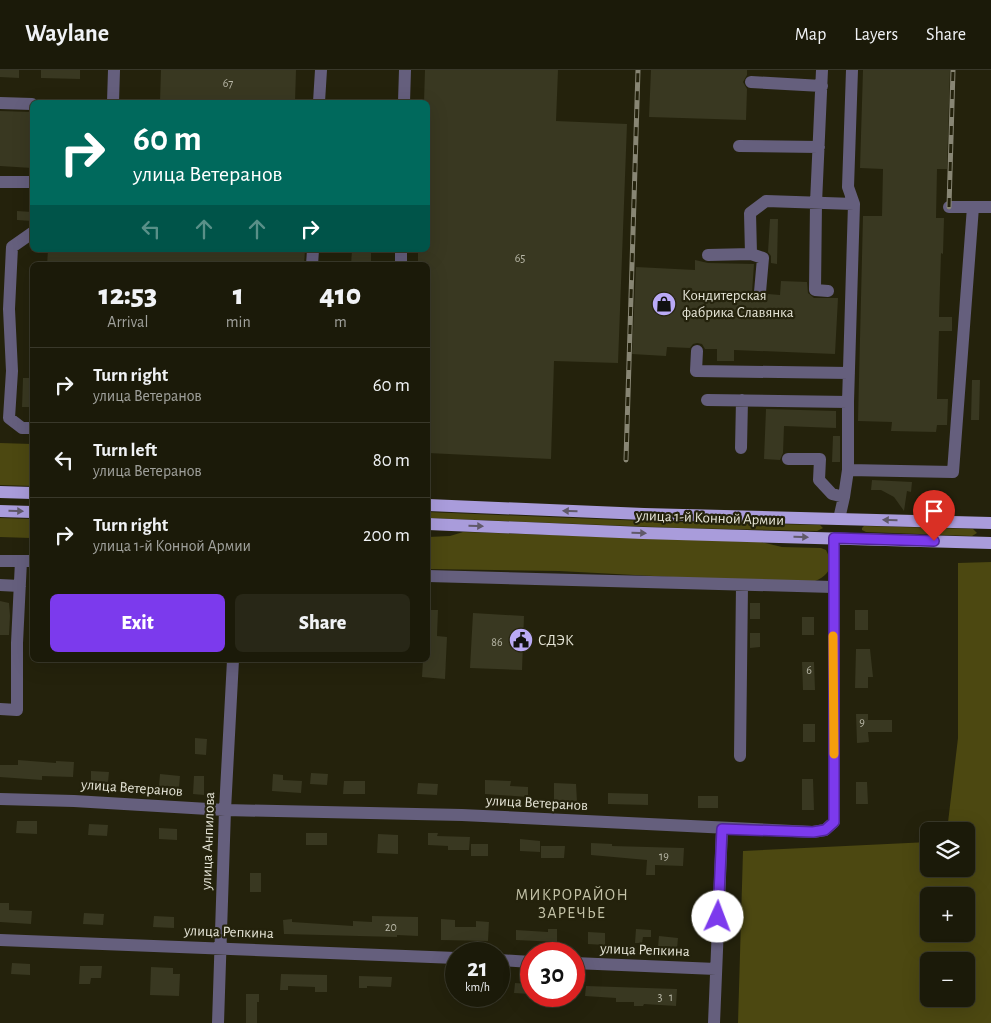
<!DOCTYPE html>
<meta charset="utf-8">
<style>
:root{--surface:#1b1a09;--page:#282717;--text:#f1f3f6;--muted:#a0a19c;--line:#39382a;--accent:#7c3aed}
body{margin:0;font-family:"Alegreya Sans",sans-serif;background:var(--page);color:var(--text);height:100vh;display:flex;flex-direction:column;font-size:19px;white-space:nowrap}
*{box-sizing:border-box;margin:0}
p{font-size:16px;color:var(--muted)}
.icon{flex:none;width:28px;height:28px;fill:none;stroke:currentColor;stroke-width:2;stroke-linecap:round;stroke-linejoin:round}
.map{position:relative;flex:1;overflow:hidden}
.panel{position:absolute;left:30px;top:192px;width:400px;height:400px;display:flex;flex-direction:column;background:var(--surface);border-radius:8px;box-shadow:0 5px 20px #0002,0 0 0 1px var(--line)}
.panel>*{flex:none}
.hud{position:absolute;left:30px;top:30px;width:400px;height:152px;border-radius:8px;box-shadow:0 5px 20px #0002,0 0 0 1px var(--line);background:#00695c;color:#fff;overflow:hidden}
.controls{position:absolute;left:920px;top:752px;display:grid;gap:10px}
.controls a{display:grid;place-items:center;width:55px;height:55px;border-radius:8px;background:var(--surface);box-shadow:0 5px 20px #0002,0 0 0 1px var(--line);font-size:25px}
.speed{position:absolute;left:445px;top:872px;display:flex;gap:10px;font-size:25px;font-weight:700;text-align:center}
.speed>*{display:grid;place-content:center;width:65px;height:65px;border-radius:50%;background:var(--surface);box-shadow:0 5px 20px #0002,0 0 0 1px var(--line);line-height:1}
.speed small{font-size:12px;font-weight:400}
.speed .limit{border:8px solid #d22;background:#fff;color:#111}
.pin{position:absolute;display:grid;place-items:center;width:42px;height:42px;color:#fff;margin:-51px -21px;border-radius:50% 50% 50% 0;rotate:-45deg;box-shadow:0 0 5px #0007}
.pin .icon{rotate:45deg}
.me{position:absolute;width:55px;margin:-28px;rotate:2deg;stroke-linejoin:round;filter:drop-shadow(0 0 4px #0008)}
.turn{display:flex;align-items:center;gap:18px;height:105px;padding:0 20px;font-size:22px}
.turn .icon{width:65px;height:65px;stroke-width:2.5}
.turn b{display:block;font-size:35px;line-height:42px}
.lanes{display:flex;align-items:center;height:48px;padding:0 20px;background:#0003;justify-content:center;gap:25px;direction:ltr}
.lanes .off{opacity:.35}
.eta{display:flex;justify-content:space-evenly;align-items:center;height:85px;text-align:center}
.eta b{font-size:30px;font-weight:800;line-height:35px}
.button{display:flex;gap:10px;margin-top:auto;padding:10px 20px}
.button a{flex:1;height:58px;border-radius:8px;background:var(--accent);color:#fff;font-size:20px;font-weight:800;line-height:58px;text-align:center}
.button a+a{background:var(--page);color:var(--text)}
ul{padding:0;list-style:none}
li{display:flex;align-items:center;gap:15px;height:75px;padding:0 20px;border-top:1px solid var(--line)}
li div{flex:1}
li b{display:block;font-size:19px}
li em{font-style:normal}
header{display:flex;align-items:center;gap:30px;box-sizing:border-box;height:70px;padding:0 25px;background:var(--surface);border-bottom:1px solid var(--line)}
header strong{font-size:24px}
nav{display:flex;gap:28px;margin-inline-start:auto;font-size:18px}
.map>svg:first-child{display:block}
.green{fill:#4c4811;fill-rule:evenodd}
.building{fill:#393821}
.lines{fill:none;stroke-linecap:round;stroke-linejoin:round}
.minor{stroke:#655f7d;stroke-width:12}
.major{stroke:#a99cdb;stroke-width:12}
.rail-casing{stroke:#888674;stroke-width:5}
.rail{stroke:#24220c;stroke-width:3;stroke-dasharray:9;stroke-linecap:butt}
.oneway{fill:#605969}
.route-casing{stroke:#51269a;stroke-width:12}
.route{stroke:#7c3aed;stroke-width:9}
.slow{stroke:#f59e0b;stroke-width:9}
.labels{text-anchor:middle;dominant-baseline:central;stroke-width:4.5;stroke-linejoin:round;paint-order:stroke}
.number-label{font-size:12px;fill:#bab9a9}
.poi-label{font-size:15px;fill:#e5e4d6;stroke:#24220c;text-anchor:start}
.street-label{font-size:15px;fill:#e5e4d6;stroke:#24220c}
.neighbourhood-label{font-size:16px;letter-spacing:1px;fill:#c3c2a7;stroke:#24220c}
</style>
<header>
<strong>Waylane</strong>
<nav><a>Map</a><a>Layers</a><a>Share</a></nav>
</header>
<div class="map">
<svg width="991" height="953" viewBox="0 0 991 953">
<rect width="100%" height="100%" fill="#24220c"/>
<path class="green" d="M0,373L32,374V416L0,415Z
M428,442L669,452L820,455L823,458L817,461L680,458L428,448Z
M0,448L32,449V473L31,468L0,467Z
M864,456L973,459L977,463L972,466L866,462L862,460V458Z
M463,462L761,472L782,477L821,478L826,480C834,495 830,505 815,511H748L559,501L428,499V467L450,466Z
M991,492V953H738L743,781L929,772V799H966V761H947L958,668V493ZM966,826V864H929V826ZM966,891V929H929V891Z"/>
<path class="building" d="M0,0H19V8L0,7Z
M41,0H80V9L41,8Z
M161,0H296L295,32H160Z
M425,0H558L556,51L627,54L618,293L554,291L551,389L428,383V195H418V180H428V32H424Z
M651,0H747V5L743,12L747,19L746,50L649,47Z
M863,0H950L947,99H937L936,148H944L943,184L941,183L939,247H952V261H939L937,329H948L947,355H937L936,362L891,361L892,352L858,351L863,146H882L883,99L860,98Z
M0,41L32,42V98L0,96Z
M17,141L32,142V151L17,150Z
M770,149H778L777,194L771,193V186L768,182Z
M48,180H305L304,195H47Z
M352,180H371V195H351Z
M695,190L708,193L754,194L752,222L755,228L759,230L764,229L768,224L780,225L781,211L807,212L808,223L814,228H838L835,284L734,280V291H717V279H705L702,274L697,273L693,274L690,278L667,277L666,286L632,284L636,197L695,200Z
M23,308H32V337H22Z
M972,310H980L979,350H971Z
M766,339L836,341V358L784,356L783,383L780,390L764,389Z
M833,366H840V392H832Z
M872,410L912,412L911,422L907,421L904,441L894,427L881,420H871Z
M0,531L9,533L10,546L9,565H0Z
M750,533H760V549H750Z
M428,540H438L437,566L447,567L445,609L422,607L423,590H428Z
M855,540H868V560H855Z
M473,543L524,546L522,600L470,598Z
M802,547H814V565H802Z
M750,563H760V577L750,578Z
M856,579H870L873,607H868V618H855Z
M802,592H814L815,620H803Z
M856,644H868V650H892V662H868L869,672L857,673Z
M803,654H815V672H803Z
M195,668L207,669L206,685L195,684Z
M18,690L56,693V691L74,692L73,707L42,706V710L0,707V695H18Z
M91,701L109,702L108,712L91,711Z
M311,703L328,704L327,715L310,714Z
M160,704L180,706L179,717L159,716Z
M273,704L283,705V710L302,711L301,723L272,721Z
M194,706H204V725L193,724Z
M802,709H813L814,740H802Z
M485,710L511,711L510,716L528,717V727L485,724Z
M344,711H365V724H343Z
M856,712H867L868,734H856Z
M418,713L438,714L437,725L417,724Z
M554,713L576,714L577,732H554Z
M608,723L648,724V735L608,734Z
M698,726H718V738H698Z
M17,751H37V764L16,763Z
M89,754L108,755L107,766L88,765Z
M159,758L177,759V770L159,769Z
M306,763H327V775H306Z
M428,763H438L437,766L470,767L469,780H448V776L428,775Z
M378,764L398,765V784L377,783Z
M520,769L540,771V782L520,781Z
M591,773L612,774V776L684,778L683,796L655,795V805H646L647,790L591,785Z
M471,774H488V786H471Z
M541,776H565L564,788H541Z
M250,803H261V822H250Z
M0,833H9V840L32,841L31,854L0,852Z
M84,843L104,844L103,855L83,854Z
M154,846L174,847V858L153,857Z
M372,846L418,847V866L397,865V867L284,864L283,850L292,849V852L353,856V851L372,852Z
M441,849L455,850V857H476V851L489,852L488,871L441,870Z
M548,859H557V872L516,870V860L548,862Z
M636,859L651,860V867H643L642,873H635Z
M588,862L605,863V875L588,874Z
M659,866L678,868L677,879L658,877Z
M12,893L30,894V905L11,904Z
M80,896H102L101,908H91L90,914H79Z
M151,897L173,898V904H180L179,926L150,925Z
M281,904L327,905V922H315V917L288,916V920H280Z
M359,906L392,907L391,917L367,916V918H359Z
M515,913L531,914V924L514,923Z
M586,916L677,919L676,936L644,934L643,936H634V932H616V928L585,926Z
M246,924H259V932H257V953H246Z"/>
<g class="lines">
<path class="minor" d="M822,0L816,133L815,220L828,221
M751,12L822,16
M113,32L114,0
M319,32L321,0
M404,32L405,0
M0,33L32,34
M739,76L819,77
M0,112H32
M949,137H991
M32,163L12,177L9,239L12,301L9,348L22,358H32
M708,185L751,184
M312,195L313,180
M401,195V180
M760,222L763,188L751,184L750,143L766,131L854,134
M697,281L696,301L849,303
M707,330L848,332
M741,378L742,330
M788,389H820L819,410L832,424L844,427
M848,400L953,402L973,137
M839,449L844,427L848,400V332L854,134L848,117L852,0
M0,491H32
M428,506L833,517
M0,515L20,516
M0,639L17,640V573L21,491
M740,686L742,515
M0,729L74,731L225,740L462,745L813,762L825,760L834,752V468
M0,870L456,888
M499,890L531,892
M574,893L716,899
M218,953L225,740L233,590
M714,953L722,759"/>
<path class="major" d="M0,422L32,423
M428,435L644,444L991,453
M0,441L32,442
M428,454L643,463L991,473"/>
<g class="rail-casing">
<path id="rail" d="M949,137L953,0
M626,390L638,0"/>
</g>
<use href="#rail" class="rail"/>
</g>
<defs><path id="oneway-solid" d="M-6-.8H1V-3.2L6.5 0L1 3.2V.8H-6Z" transform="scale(1.25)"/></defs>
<g class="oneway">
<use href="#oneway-solid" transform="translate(16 441) rotate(1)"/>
<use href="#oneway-solid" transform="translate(570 441) rotate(-178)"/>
<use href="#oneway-solid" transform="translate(890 450) rotate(-178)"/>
<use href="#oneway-solid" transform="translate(476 456) rotate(2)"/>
<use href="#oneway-solid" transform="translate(639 463) rotate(2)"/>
<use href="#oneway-solid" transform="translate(801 467) rotate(1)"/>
</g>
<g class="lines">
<g class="route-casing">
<path id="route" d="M718,847L722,759L813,762L825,760L834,752V468L934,471"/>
</g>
<use href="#route" class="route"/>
<path class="slow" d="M833,566L834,684"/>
</g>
<defs>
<g id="shop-disc" transform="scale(1.25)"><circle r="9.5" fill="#baaaf6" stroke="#24220c"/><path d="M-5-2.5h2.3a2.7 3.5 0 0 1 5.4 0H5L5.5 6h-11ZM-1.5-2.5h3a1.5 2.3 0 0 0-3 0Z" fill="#111"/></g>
<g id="civic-disc" transform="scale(1.25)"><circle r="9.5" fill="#baaaf6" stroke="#24220c"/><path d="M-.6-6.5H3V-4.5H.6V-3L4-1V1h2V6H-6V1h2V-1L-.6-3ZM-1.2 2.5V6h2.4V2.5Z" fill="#111"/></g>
</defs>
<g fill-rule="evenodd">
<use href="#shop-disc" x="664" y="234"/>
<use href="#civic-disc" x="521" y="570"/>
</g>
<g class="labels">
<g class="number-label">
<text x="228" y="13">67</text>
<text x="520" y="188">65</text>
<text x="497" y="572">86</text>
<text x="809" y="600">6</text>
<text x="862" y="652">9</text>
<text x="664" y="786">19</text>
<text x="391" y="857">20</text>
<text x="660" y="927">3</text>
<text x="671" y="927">1</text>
</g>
<g class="poi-label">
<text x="682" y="225">Кондитерская<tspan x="682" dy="17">фабрика Славянка</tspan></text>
<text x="538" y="570">СДЭК</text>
</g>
<g class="street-label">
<text transform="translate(710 448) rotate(2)">улица 1-й Конной Армии</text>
<text transform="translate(132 718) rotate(4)">улица Ветеранов</text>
<text transform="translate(537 733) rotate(3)">улица Ветеранов</text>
<text transform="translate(208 771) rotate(-88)">улица Анпилова</text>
<text transform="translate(229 862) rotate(2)">улица Репкина</text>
<text transform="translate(645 880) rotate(2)">улица Репкина</text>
</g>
<g class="neighbourhood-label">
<text x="572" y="825">МИКРОРАЙОН<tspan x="572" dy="18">ЗАРЕЧЬЕ</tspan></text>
</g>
</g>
</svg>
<div class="controls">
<a><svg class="icon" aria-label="layers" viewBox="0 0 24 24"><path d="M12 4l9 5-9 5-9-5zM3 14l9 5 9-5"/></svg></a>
<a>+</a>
<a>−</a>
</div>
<div class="speed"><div>21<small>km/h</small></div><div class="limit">30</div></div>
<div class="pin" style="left:934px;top:471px;background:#d93025"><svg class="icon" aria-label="arrive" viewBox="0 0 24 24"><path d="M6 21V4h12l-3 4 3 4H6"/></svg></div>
<svg class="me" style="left:718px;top:847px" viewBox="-20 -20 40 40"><circle r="19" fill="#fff"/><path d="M0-13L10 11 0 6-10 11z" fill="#7c3aed"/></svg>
<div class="hud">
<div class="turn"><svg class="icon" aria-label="right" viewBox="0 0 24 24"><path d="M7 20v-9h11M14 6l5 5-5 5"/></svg><div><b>60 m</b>улица Ветеранов</div></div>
<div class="lanes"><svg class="icon off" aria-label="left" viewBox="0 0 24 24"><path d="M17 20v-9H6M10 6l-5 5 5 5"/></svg><svg class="icon off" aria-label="ahead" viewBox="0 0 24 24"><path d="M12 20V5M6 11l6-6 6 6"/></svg><svg class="icon off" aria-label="ahead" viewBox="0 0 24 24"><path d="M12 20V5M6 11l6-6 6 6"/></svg><svg class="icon" aria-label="right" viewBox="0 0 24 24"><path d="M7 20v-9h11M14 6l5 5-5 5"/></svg></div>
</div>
<section class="panel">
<div class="eta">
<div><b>12:53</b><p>Arrival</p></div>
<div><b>1</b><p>min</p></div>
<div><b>410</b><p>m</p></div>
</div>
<ul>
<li><svg class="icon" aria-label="right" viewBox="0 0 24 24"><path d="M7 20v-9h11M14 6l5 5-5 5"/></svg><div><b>Turn right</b><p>улица Ветеранов</p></div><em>60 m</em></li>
<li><svg class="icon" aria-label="left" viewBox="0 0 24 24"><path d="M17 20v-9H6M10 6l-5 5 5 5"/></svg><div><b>Turn left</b><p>улица Ветеранов</p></div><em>80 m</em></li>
<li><svg class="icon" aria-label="right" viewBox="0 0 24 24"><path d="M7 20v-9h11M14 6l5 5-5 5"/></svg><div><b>Turn right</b><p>улица 1-й Конной Армии</p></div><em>200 m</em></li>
</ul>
<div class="button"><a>Exit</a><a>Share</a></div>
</section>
</div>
